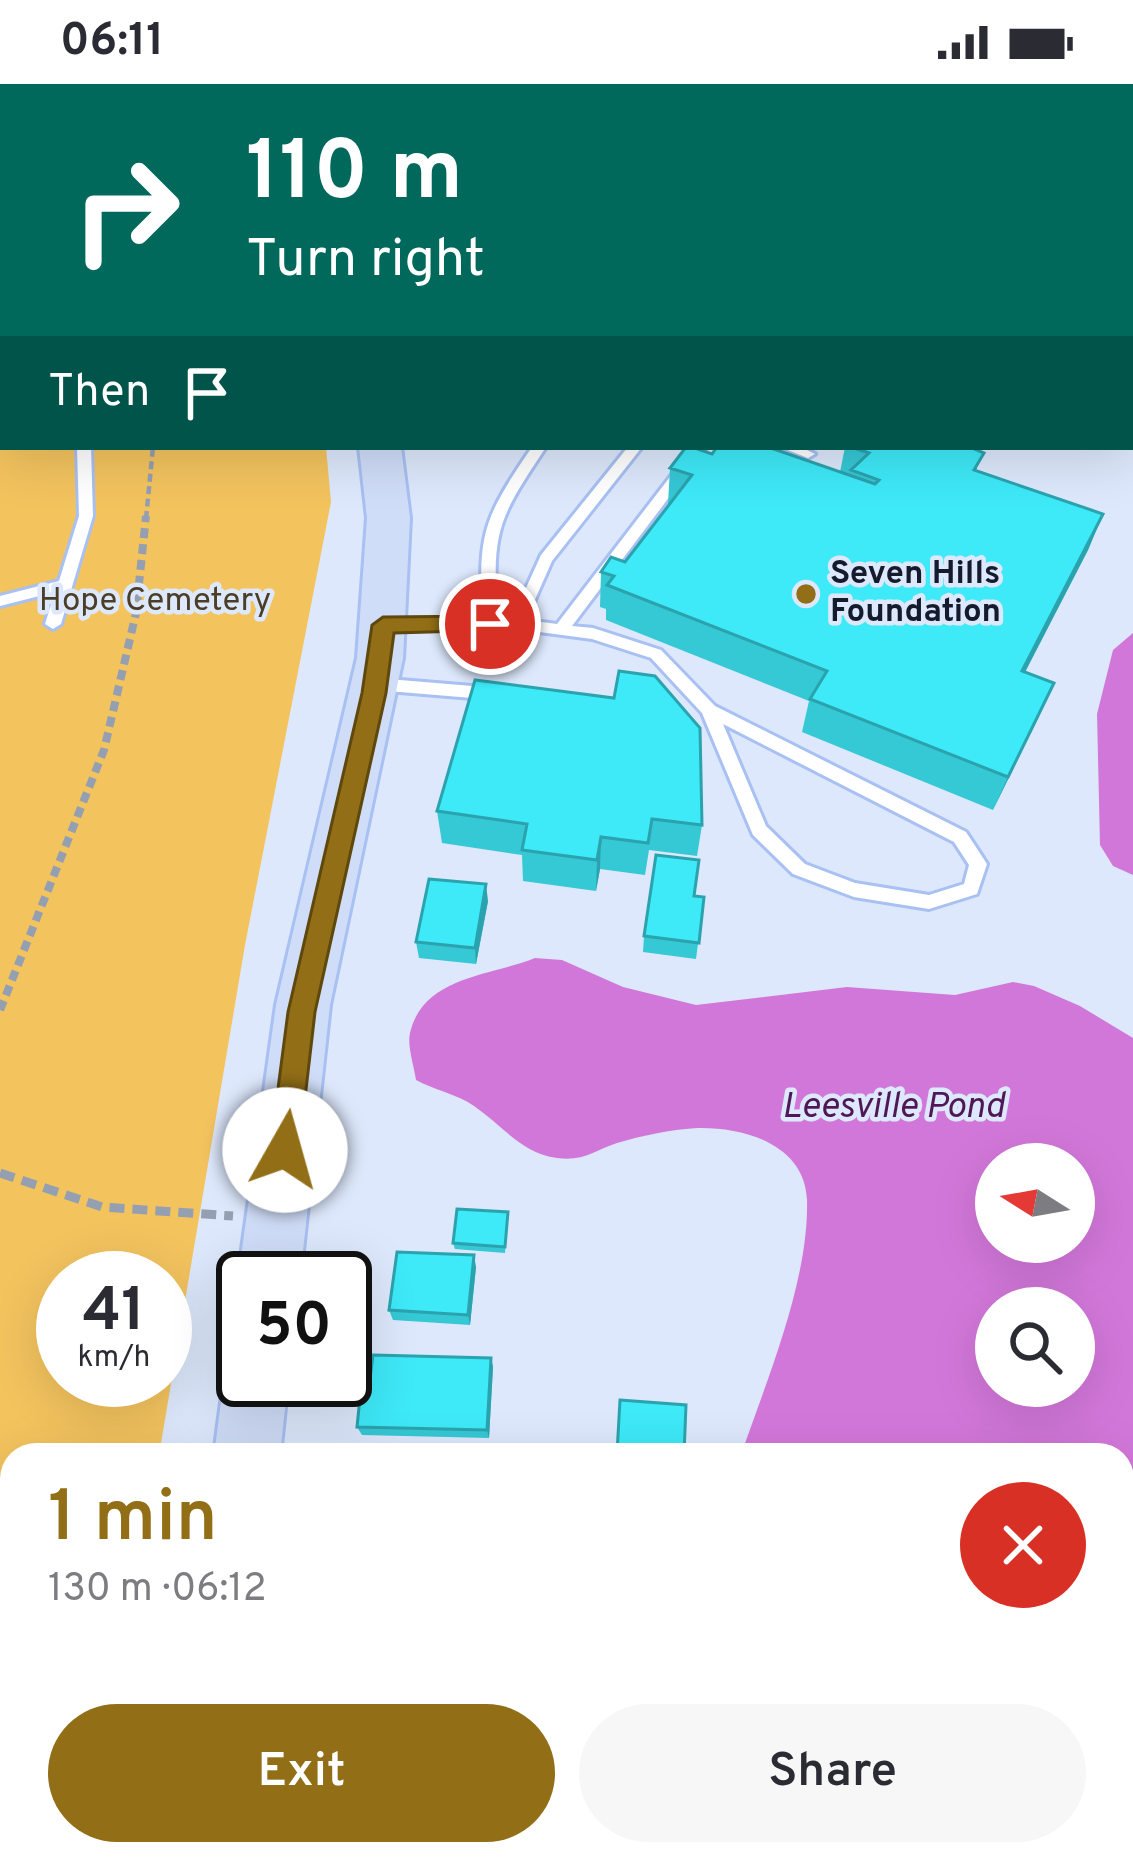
<!DOCTYPE html>
<meta charset="utf-8">
<style>
:root{--surface:#fff;--page:#f7f7f7;--text:#2b2b33;--muted:#7c7c81;--accent:#926e16}
body{margin:0;font-family:Overpass,sans-serif;background:var(--page);color:var(--text);height:100vh;display:flex;flex-direction:column;font-size:45px;white-space:nowrap}
*{box-sizing:border-box;margin:0}
p{font-size:39px;color:var(--muted)}
.icon{flex:none;width:66px;height:66px;fill:none;stroke:currentColor;stroke-width:2;stroke-linecap:round;stroke-linejoin:round}
.map{position:relative;flex:1;overflow:hidden}
.side{position:absolute;left:0px;top:1359px;width:1134px;height:423px;display:flex;flex-direction:column;background:var(--surface);border-radius:36px 36px 0 0;box-shadow:0 12px 48px #0002}
.side>*{flex:none}
.guide{position:absolute;left:0px;top:0px;width:1134px;height:366px;box-shadow:0 12px 48px #0002;background:#00695c;color:#fff;overflow:hidden}
.needle{width:78px;rotate:281deg}
.fabs{position:absolute;left:975px;top:1059px;display:grid;gap:24px}
.fabs a{display:grid;place-items:center;width:120px;height:120px;border-radius:50%;background:var(--surface);box-shadow:0 12px 48px #0002;font-size:60px}
.speed{position:absolute;left:36px;top:1167px;display:flex;gap:24px;font-size:60px;font-weight:700;text-align:center}
.speed>*{display:grid;place-content:center;width:156px;height:156px;border-radius:50%;background:var(--surface);box-shadow:0 12px 48px #0002;line-height:1}
.speed small{font-size:30px;font-weight:400}
.speed .limit{border:6px solid #111;border-radius:18px;background:#fff;color:#111}
.pin{position:absolute;display:grid;place-items:center;width:102px;height:102px;color:#fff;margin:-51px;border:6px solid #fff;border-radius:50%;box-shadow:0 3px 12px #0007}
.me{position:absolute;width:132px;margin:-66px;rotate:7deg;stroke-linejoin:round;filter:drop-shadow(0 0 9px #0008)}
.turn{display:flex;align-items:center;gap:42px;height:252px;padding:0 48px;font-size:54px}
.turn .icon{width:156px;height:156px;stroke-width:2.5}
.turn b{display:block;font-size:84px;line-height:102px}
.then{display:flex;align-items:center;height:114px;padding:0 48px;background:#0003;gap:24px;font-size:45px}
.round{display:grid;place-items:center;flex:none;width:126px;height:126px;border-radius:63px;background:var(--page)}
.overview{display:flex;align-items:center;justify-content:space-between;height:204px;padding:0 48px}
h1{font-size:72px;font-weight:600;line-height:90px;color:var(--accent)}
.primary-button{display:flex;gap:24px;margin-top:auto;padding:24px 48px}
.primary-button a{flex:1;height:138px;border-radius:72px;background:var(--accent);color:#fff;font-size:48px;font-weight:600;line-height:138px;text-align:center}
.primary-button a+a{background:var(--page);color:var(--text)}
.status{display:flex;justify-content:space-between;align-items:center;height:84px;padding:0 60px;background:var(--surface);direction:ltr}
.status svg{height:33px;fill:currentColor}
.map>svg:first-child{display:block}
.green{fill:#f3c35e;fill-rule:evenodd}
.water{fill:#d277da;fill-rule:evenodd}
.lines{fill:none;stroke-linecap:round;stroke-linejoin:round}
.lane-casing{stroke:#a8c0f2;stroke-width:6}
.secondary-casing{stroke:#a8c0f2;stroke-width:6}
.highway-casing{stroke:#4866a5;stroke-width:6}
.path-far2{stroke:#959fb2;stroke-width:4.5;stroke-dasharray:8 4.5;stroke-linecap:butt}
.path-far1{stroke:#959fb2;stroke-width:8;stroke-dasharray:10 6;stroke-linecap:butt}
.path{stroke:#959fb2;stroke-width:9;stroke-dasharray:15 8;stroke-linecap:butt}
.lane{fill:#fff;fill-rule:evenodd}
.secondary{fill:#d0ddf8;fill-rule:evenodd}
.highway{fill:#648ee6;fill-rule:evenodd}
.wall{fill:#35c8d5}
.shaded-wall{fill:#2ba3ae}
.building{fill:#3ee9f8;stroke:#2ba3ae;stroke-width:3}
.route{fill:#926e16;stroke:#5f480e;stroke-width:3}
.poi-dot{fill:#926e16;stroke:#dde8fc;stroke-width:4.5}
.labels{text-anchor:middle;dominant-baseline:central;stroke-width:9;stroke-linejoin:round;paint-order:stroke}
.poi-label{font-size:33px;font-weight:bold;fill:#131b2d;stroke:#dde8fc;text-anchor:start}
.park-label{font-size:33px;fill:#4a3e27;stroke:#dde8fc}
.water-label{font-size:36px;font-style:italic;fill:#4f1755;stroke:#dde8fc}
</style>
<div class="status"><b>06:11</b><svg viewBox="0 0 49 12"><path d="M0 12V9h3v3zM5 12V6h3v6zM10 12V3h3v9zM15 12V0h3v12zM26 1h20v11H26zM47 4h2v5h-2z"/></svg></div>
<div class="map">
<svg width="1133" height="1780" viewBox="0 0 1133 1780">
<rect width="100%" height="100%" fill="#dde8fc"/>
<path class="green" d="M0,0L182,3H3V363H326L331,418L245,861L159,1371H12V1770H59L55,1780H0ZM63,1194H165V1296H63Z"/>
<path class="water" d="M1133,549V791L1113,782L1100,761L1097,630L1113,566Z
M535,874L562,876L623,903L696,921L847,903L955,911L1013,898L1034,902L1080,922L1133,954V1780H713L703,1770H1122V1371H741C767,1295 809,1197 807,1116C805,1060 743,1043 698,1044C674,1045 640,1052 617,1059C595,1066 583,1078 557,1074C521,1069 503,1042 474,1022C457,1010 434,1006 416,996C414,982 407,962 410,949C423,892 491,892 535,874ZM996,1080H1074V1158H996ZM996,1224H1074V1302H996Z"/>
<g class="lines">
<g class="lane-casing">
<path id="lane" d="M69,0H79V3H69Z
M0,76H3V82H0Z
M77,363H91L93,432L61,540L53,545L45,540L55,508L0,522V512L59,497L79,432Z
M532,363H546C498,435 491,447 498,535H512L541,471L628,363H642L552,477L526,536L557,540L693,363H707L572,542L593,544L661,566L715,622L966,748L987,780L977,810L929,825L854,813L793,790L753,751L702,629L651,574L592,555L517,545H378V537L383,536L483,535C477,448 484,434 532,363ZM723,640L954,758L969,781L964,800L929,811L855,799L805,780L766,742Z
M780,363H801L815,370L808,374Z
M376,594L496,604L504,610L496,616L376,606L368,600Z"/>
</g>
<g class="secondary-casing">
<path id="secondary" d="M359,363H401L410,434L403,574L330,921L300,1194H243V1205L238,1194L276,921L357,574L367,434Z
M243,1269V1296H288L280,1371H214L224,1296L233,1273Z
M117,1770H193L189,1780H113Z"/>
</g>
<g class="highway-casing">
<path id="highway" d="M216,0H257L259,3H218Z
M353,0H397L399,3H355Z
M500,0H546L548,3H502Z
M985,0H1025L1027,3H987Z
M1131,269L1133,270V300L1131,299Z
M1131,330L1133,331V363L1131,362Z"/>
</g>
<path class="path-far2" d="M146,435L153,363"/>
<path class="path-far1" d="M0,926L104,666L136,529L146,432"/>
<path class="path" d="M0,1089L102,1123L233,1132"/>
<use href="#lane" class="lane"/>
<use href="#secondary" class="secondary"/>
<use href="#highway" class="highway"/>
</g>
<path class="wall" d="M845,363H970L978,387L1103,430L1088,466L1025,588L1039,632L993,726L802,648L809,617L606,536V525L600,523L601,488L625,478L670,420H668L670,384L712,370L840,388Z
M614,614L702,741L697,772L649,766L645,791L600,785L596,807L523,797L522,771L442,759L437,727Z
M694,812L704,813L696,875L643,868L644,852Z
M488,817L476,880L419,874L416,858Z
M508,1128L505,1169L455,1165L453,1159Z
M476,1183L470,1241L393,1236L389,1226Z
M491,1274L493,1283L489,1354L362,1351L357,1343L369,1303Z"/>
<path class="shaded-wall" d="M1103,430L1088,466L1008,621L1022,587Z
M1054,599L1039,632L993,726L1008,693Z
M601,753L600,785L596,807L597,776Z
M486,800L488,817L476,880L475,864Z
M474,1171L476,1183L470,1241L468,1231Z
M491,1274L493,1283L489,1354L487,1346Z
M528,1770H530L557,1780H549L527,1772Z"/>
<path class="building" d="M686,363H692L712,370L717,363H768L875,400L879,396L851,386L869,369L851,363H970L984,369L974,386L1103,430L1022,587L1054,599L1008,693L810,615L827,587L607,501L614,492L601,488L611,473L625,478L692,391L670,384Z
M619,587L655,592L700,644L702,741L652,735L648,759L601,753L597,776L522,766L527,740L437,727L475,596L614,614Z
M656,771L699,776L694,812L704,813L699,859L644,852Z
M429,795L486,800L475,864L416,858Z
M457,1125L508,1128L505,1163L453,1159Z
M397,1168L474,1171L468,1231L389,1226Z
M373,1271L491,1274L487,1346L357,1343L361,1303H369Z
M620,1316L686,1321L684,1371L617,1369Z
M527,1772L549,1780H525Z"/>
<path class="route" d="M490,532L502,540L499,546L394,549L386,609L315,928L299,1066L295,1076L285,1080L274,1076L270,1066L288,928L362,609L372,541L383,533Z"/>
<circle class="poi-dot" cx="806" cy="510" r="12"/>
<g class="labels">
<g class="poi-label">
<text x="830" y="491">Seven Hills<tspan x="830" dy="38">Foundation</tspan></text>
</g>
<g class="park-label">
<text x="155" y="518">Hope Cemetery</text>
</g>
<g class="water-label">
<text x="893" y="1024">Leesville Pond</text>
</g>
</g>
</svg>
<div class="fabs">
<a><svg class="needle" viewBox="-14 -14 28 28"><path d="M0-13l5 13h-10z" fill="#e53935"/><path d="M0 13l5-13h-10z" fill="#7c7c81"/></svg></a>
<a><svg class="icon" aria-label="search" viewBox="0 0 24 24"><circle cx="10" cy="10" r="6"/><path d="M15 15l6 6"/></svg></a>
</div>
<div class="speed"><div>41<small>km/h</small></div><div class="limit">50</div></div>
<div class="pin" style="left:490px;top:540px;background:#d93025"><svg class="icon" aria-label="arrive" viewBox="0 0 24 24"><path d="M6 21V4h12l-3 4 3 4H6"/></svg></div>
<svg class="me" style="left:285px;top:1066px" viewBox="-20 -20 40 40"><circle r="19" fill="#fff"/><path d="M0-13L10 11 0 6-10 11z" fill="#926e16"/></svg>
<div class="guide">
<div class="turn"><svg class="icon" aria-label="right" viewBox="0 0 24 24"><path d="M7 20v-9h11M14 6l5 5-5 5"/></svg><div><b>110 m</b>Turn right</div></div>
<div class="then">Then<svg class="icon" aria-label="arrive" viewBox="0 0 24 24"><path d="M6 21V4h12l-3 4 3 4H6"/></svg></div>
</div>
<section class="side">
<div class="overview"><div><h1>1 min</h1><p>130 m · 06:12</p></div><a class="round" style="background:#d93025;color:#fff"><svg class="icon" aria-label="close" viewBox="0 0 24 24"><path d="M6 6l12 12M18 6L6 18"/></svg></a></div>
<div class="primary-button"><a>Exit</a><a>Share</a></div>
</section>
</div>
